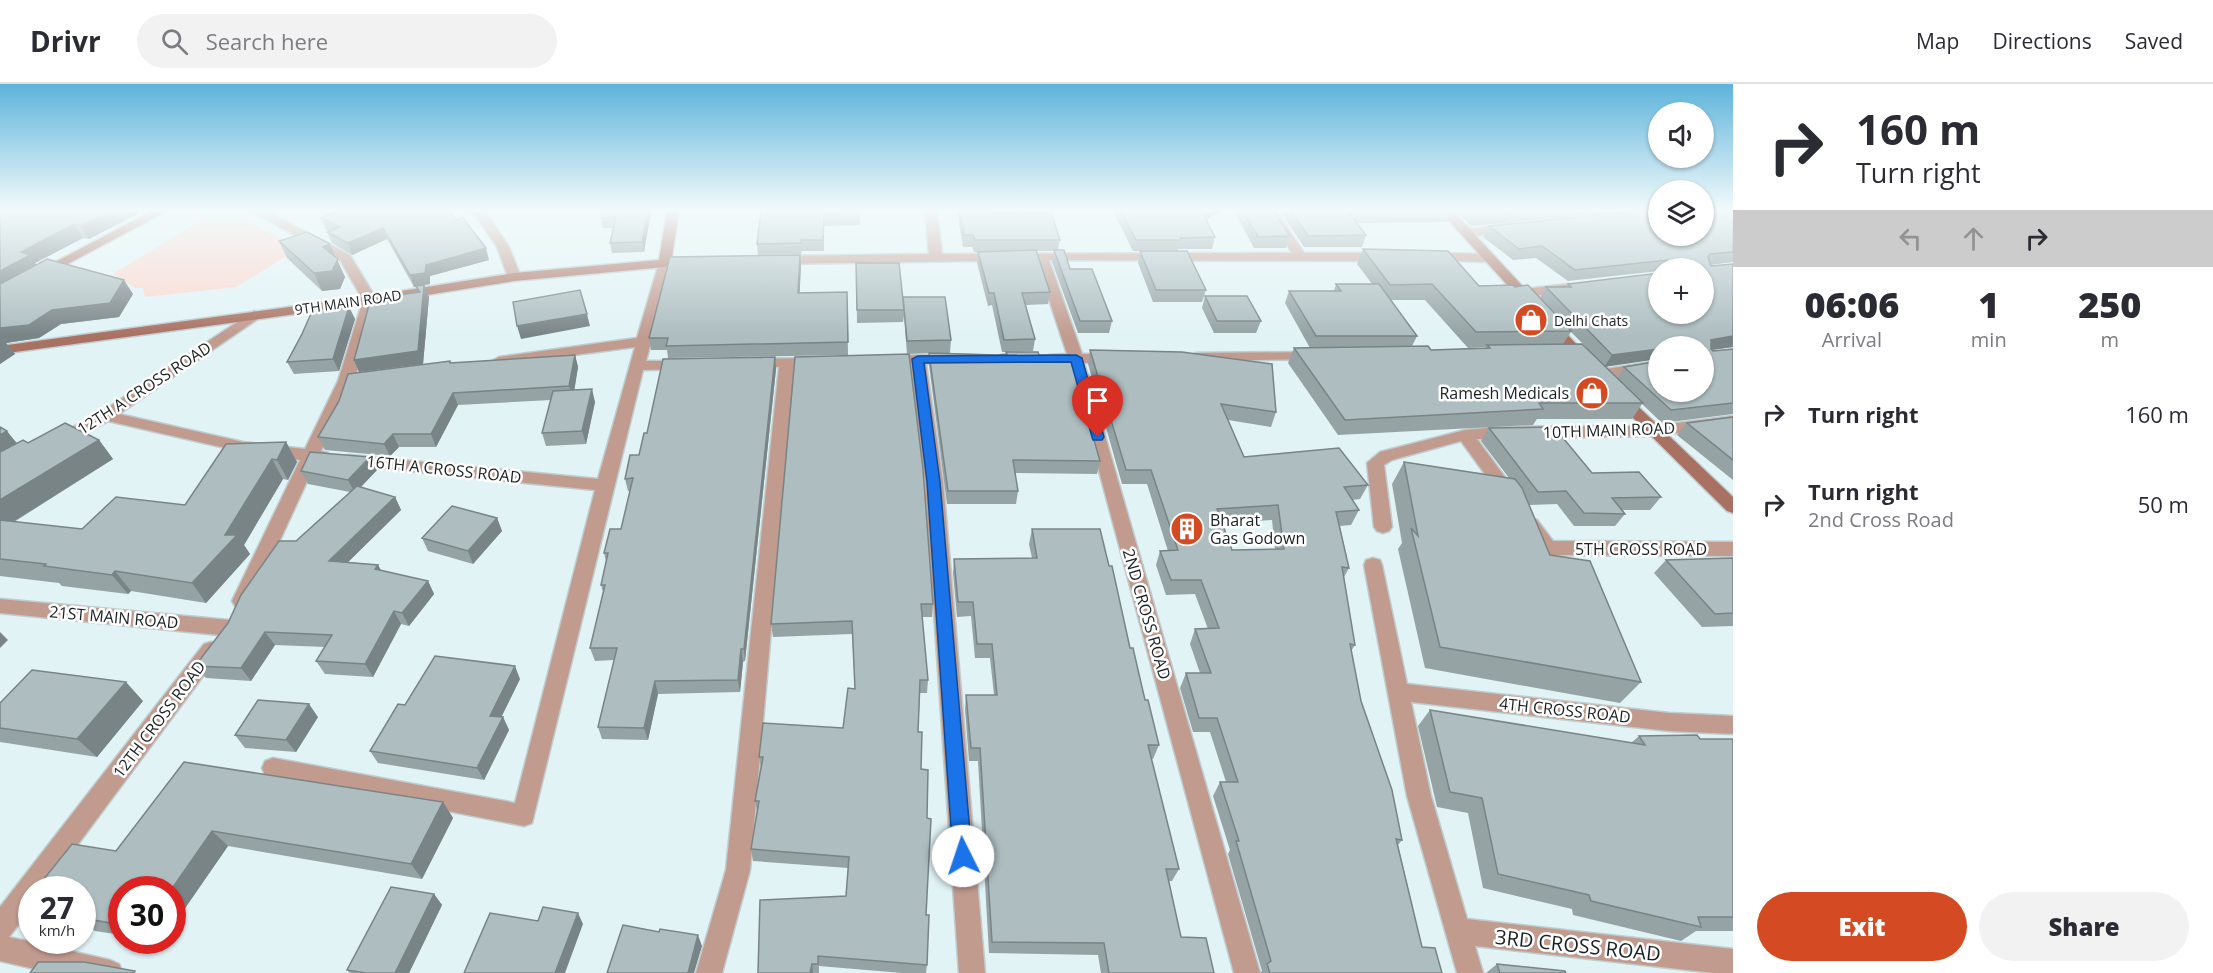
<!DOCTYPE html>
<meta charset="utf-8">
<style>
:root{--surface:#fff;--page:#f2f2f3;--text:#2b2b33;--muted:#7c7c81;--line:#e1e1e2;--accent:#d44b23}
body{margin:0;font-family:"Open Sans",sans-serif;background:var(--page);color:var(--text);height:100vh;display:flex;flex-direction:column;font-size:22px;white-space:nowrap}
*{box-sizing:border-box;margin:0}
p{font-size:20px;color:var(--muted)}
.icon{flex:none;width:33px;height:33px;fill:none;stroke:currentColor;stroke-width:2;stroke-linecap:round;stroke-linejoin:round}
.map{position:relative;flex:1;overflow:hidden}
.sheet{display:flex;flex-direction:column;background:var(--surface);width:480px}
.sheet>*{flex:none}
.hud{background:#fff;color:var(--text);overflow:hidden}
.buttons{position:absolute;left:1648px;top:18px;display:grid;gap:12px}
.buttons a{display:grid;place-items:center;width:66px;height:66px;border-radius:50%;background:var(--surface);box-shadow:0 2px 4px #0004;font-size:30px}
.speed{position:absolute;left:18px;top:792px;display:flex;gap:12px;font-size:30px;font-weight:700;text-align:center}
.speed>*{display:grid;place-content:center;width:78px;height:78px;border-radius:50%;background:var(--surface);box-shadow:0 2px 4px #0004;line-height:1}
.speed small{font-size:15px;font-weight:400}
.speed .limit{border:9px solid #d22;background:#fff;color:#111}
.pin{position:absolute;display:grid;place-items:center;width:51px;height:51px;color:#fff;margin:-62px -26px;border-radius:50% 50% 50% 0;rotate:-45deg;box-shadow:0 0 6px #0007}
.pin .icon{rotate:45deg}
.me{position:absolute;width:66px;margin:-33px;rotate:356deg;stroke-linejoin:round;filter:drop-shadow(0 0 4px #0008)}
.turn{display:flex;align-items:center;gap:21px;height:126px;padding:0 24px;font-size:27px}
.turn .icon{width:78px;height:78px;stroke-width:2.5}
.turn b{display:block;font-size:42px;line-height:51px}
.lanes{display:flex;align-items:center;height:57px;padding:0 24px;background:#0003;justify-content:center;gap:30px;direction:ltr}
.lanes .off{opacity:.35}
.eta{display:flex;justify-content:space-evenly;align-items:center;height:102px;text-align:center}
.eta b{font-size:36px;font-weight:800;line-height:42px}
.primary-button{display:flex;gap:12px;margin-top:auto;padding:12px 24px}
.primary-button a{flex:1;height:69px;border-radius:36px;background:var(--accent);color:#fff;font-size:24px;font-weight:800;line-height:69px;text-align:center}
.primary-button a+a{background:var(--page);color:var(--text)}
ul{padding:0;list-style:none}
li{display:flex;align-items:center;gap:18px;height:90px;padding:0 24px}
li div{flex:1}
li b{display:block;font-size:22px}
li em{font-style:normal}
header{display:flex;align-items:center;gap:36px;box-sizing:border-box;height:84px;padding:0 30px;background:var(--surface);border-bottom:2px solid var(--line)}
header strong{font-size:28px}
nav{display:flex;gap:33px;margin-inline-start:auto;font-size:21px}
.search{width:420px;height:54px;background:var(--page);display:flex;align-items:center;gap:15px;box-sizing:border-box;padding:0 21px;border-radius:33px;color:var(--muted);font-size:22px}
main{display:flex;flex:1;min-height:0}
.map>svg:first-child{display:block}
.green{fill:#fdd7cd}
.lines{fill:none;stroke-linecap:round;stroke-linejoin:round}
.street-casing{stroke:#becdd0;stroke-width:3}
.secondary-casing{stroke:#becdd0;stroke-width:3}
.street{fill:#c29b8f;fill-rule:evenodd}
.secondary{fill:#a97161;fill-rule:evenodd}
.wall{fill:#95a3a5;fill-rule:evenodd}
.shaded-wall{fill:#798486}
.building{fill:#adbdc0;stroke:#798486;stroke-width:1.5;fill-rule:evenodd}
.route{fill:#1a73e8;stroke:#114b97;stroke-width:1.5}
.labels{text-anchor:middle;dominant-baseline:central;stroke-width:5;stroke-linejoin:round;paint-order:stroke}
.far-street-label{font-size:14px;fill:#1a2122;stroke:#fff}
.far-poi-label{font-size:14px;fill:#1a2122;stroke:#fff;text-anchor:start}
.street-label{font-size:16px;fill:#1a2122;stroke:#fff}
.poi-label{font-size:16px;fill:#1a2122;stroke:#fff;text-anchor:end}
.near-street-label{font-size:20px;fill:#1a2122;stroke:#fff}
</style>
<header>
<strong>Drivr</strong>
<div class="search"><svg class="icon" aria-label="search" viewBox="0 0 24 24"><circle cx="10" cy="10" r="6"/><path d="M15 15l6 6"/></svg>Search here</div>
<nav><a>Map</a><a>Directions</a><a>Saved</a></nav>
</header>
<main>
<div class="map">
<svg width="1733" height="889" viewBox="0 0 1733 889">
<rect width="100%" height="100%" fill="#e2f3f6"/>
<path class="green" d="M213,129L248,138L300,164L236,203L145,213L143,204H135L113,190Z"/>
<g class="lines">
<g class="street-casing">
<path id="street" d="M251,127H266L350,171L377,216L354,297L321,367L328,369L330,373L328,377L316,378L252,517L249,522L242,524L235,522L232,517L300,376L243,368L108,337L66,361H54L52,357L54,353L100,329L254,227L259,228L261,231L259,234L119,330L243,358L305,365L338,297L363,216L340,176Z
M469,127H485L509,163L521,193L519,196H509L497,163L476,132Z
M925,127H937L942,170L1292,169L1265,127H1277L1304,169H1382L1388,173L1382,177L1049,176L1082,270H1111L1118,274L1111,278L1084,279L1260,889H1234L1070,279H1049L1042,275L1049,271L1067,270L1036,176L777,180L771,176L777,172L929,170Z
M1512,140L1518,144L1516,147L1466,153L1460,149L1466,145Z
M1431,169L1489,170L1495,174L1489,178L1426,176L1425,173L1426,170Z
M683,174L688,175L689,178L688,181L671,183L646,277H685L692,281L685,285L643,286L532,739L524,742L265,691L262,684L265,677L273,674L515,719L595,406L349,381L343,380L341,376L343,372L349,371L598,395L635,263L499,281L492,277L499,273L637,254L659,179L665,175Z
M1569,200L1576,204L1574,207L1523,213L1516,209L1523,205Z
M1315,268L1320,269L1322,272L1320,275L1196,277L1189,273L1196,269Z
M918,271H952L959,275L952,279L926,280L943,398L985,889H959L925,398L911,280H887L880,276L887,272Z
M817,274L824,278L822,281L794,283L750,786L722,889H696L726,786L779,283H752L745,279L752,275Z
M1659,277V285L1599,296L1591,291L1599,286Z
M1733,332V342L1653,352L1477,355L1518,411L1515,415H1503L1461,357L1392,376L1384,381L1392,443L1389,447L1383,449L1377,447L1374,443L1367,379L1380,368L1465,346L1498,343L1653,342Z
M1531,434L1537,436L1553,457L1733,458V472L1548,471L1542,469L1522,440L1525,436Z
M1373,474L1380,476L1382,481L1407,600L1669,629L1733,632V650L1669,647L1411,618L1431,712L1467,835L1733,865V889H1714L1475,862L1483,889H1457L1407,712L1364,481L1366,476Z
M0,515L229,536L236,538L239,544L236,550L229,552L0,529Z
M211,558L218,560L221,566L218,572L44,806H32V823L9,853L110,876L119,880L123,889H52L0,877V823L204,560Z"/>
</g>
<g class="secondary-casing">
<path id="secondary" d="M152,127H167L0,216V207Z
M667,127H679L671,179L665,183L514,197L370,220L0,270V262L370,212L514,189L659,176Z
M1440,127H1453L1590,275L1592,278L1590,281H1580Z
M1619,307L1624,309L1733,413V429L1727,427L1614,315L1611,312Z"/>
</g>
<use href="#street" class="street"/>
<use href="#secondary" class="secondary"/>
</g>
<path class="wall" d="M0,127H143L89,155L83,154L35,179L36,181L133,210L119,233L61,240L39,254L6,259L15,270L0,280Z
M337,127L489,176L430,192V200L424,201L429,213L423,280L359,288L354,276L379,221L419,208L417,202L414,203L387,155L352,171L332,159L327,148L329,147L326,146L321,134Z
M601,127H650L644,168L612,169L610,159L613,144H603L601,134Z
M761,127H860V141L824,142V167H802L801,170L758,171L757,160Z
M957,127H991V128L1060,156L1058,166L1070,185L1112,237L1109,249H1078L1052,178L1054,167H1036L1050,208L1048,220L1026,221L1035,255L1033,267L1002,268L992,221L988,222L977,179L978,168H974L972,163H963Z
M1113,127H1222L1206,136L1215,153L1212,165H1178V167L1206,206L1202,218H1153L1138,179L1140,167H1133Z
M1234,127H1273L1290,152L1286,164H1254Z
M1280,127H1453L1447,138L1356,139L1366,151L1362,163H1304Z
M1456,127H1633L1471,142Z
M1733,127V178L1710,181L1711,182L1733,180V263L1712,266L1713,267L1733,265V330L1662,339L1642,320L1632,335H1537L1533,341L1338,351L1288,279L1294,264H1310L1285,219L1289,207H1334L1336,200H1372L1357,180L1363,165L1479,202L1515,203L1540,214L1546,203H1566L1568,200L1704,184H1659V187L1568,197L1536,174L1513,176L1483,153L1489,142ZM1391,216H1425L1468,264L1486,263L1485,264L1431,266L1412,262L1417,252ZM1571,248L1587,264L1563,260ZM1659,262H1704L1659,308L1624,283L1617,294L1606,283Z
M279,157L336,174L345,193L340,205L322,207L287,174Z
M800,171L801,183L799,209L847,208L848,271L668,274L667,266H651L649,254Z
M856,179L903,219L951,256L950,269L997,271L1006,270V268L1039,271L1100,377L1097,390L1015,389L1018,407L1016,420H947L929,281V269L907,270L904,232L903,238L857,239Z
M1205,212L1261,237L1256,249H1214L1202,224Z
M349,223L355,235L339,287L294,290L287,278Z
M1090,266L1276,328L1271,343L1228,336L1244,373L1368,401L1360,415L1352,416L1359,426L1351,441L1340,442L1349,484L1344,493L1355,561L1351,567L1361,617L1402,756L1398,761L1422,863L1442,889H1260L1262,887L1228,770L1230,766L1213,712L1220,698H1226L1210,648H1193L1180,604L1186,589H1200L1190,560L1195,545H1208L1195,510L1166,511L1156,481L1160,467H1168L1147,400H1122L1088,280ZM1272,436L1275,465L1232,466L1222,439Z
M575,271L578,283L574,306L595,318L586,360L546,362L542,349L551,316L458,321L436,363H399L390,372L325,366L318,353L451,279Z
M775,273L776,285L745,577L743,578L740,608L658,610L648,656L602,655L598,643L614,576L595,577L590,564L603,508L601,501L606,477L604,469L621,445L630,407H628L625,395L639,371L647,349Z
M795,273L933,520L932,533H922L928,596L927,609H920L918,648L921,685L927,734L926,831L927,881L926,889H902L819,882V889H758L846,812L848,784L753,777L751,765L757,727L755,717L761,684L759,673L843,644L855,605L852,550L773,553L771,540Z
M1733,333V396L1677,351L1687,339Z
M0,343L17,359L99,356L113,375L14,438L82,445L185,421L286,358L297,378L288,396L283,395L244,461L250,470L206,519L131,507L128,510L62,502L59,499L0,492Z
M1489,344L1592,389L1661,413L1650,426H1623L1625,430L1615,442H1574L1557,420L1529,421L1550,471L1641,598L1620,619L1425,584L1398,465L1402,459L1392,400L1404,378L1509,394L1481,357Z
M377,386L361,403L395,413L401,426L348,478L378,481L381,487L428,497L434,510L409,542L401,540L373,593L325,590L316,577L325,563L275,561L251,597L206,594L195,582L350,408L308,400L301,387Z
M497,434L502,447L473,480L428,467L422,454Z
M1032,445L1130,564L1159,661L1153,675H1151L1179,785L1172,797H1169L1181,853L1214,889H1101L1098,871L989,869L978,677H969L965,625L966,611H994L990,574H975L971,532L957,533L953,489L954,475L1032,474L1029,460Z
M1733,474V542L1702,543L1654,489L1666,476Z
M520,595L501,633H503L509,646L484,696L378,679L370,667L405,621Z
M143,617L97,673L0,658V644Z
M1430,626L1631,659L1639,652L1700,655H1733V847H1696L1681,857L1573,831L1572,825L1483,804L1468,729L1437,723L1418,642Z
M318,633L296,668L245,664L235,651Z
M184,678L443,718L453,734L422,795L228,762L172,843V806H122V851L95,847L82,838V806L116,767Z
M434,810L442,821L409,889H350L347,886Z
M1497,880L1566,889H1486Z"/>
<path class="shaded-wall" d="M112,127H143L89,155L81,142Z
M648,127H650L651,129L644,168L642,158Z
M1204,127H1222L1199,139L1202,128Z
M74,140L83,154L35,179L39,184L0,206V187L21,168Z
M383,144L387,155L352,171L348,159Z
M330,160L345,193L340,205L322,207L314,189L323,163Z
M486,164L489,176L430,192V200L424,201L429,213L423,280L359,288L354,276L418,267L424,201L414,203L410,191L426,181Z
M800,171L801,183L799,221L798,209Z
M124,196L133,210L119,233L61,240L39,254L6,259L15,270L0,280V244L52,226Z
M349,223L355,235L339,287L333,275Z
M587,230L590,242L521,255L517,242Z
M1733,252V263L1704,267L1711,256Z
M1659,265V275L1604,283L1612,271Z
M575,271L578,283L573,315L569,302Z
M775,273L776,285L745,577L744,565Z
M592,305L595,318L586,360L582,347Z
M453,309L458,321L436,363L431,350Z
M7,347L23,367L0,378V351Z
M393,350L399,363L390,372L384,360Z
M99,356L113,375L0,446V416Z
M286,358L297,378L288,396L277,376Z
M370,373L377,386L355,409L348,396Z
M272,375L283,395L244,461L250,470L206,519L192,499L225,451Z
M395,413L401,426L337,489L329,477Z
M497,434L502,447L473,480L468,467Z
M378,481L385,493L375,485Z
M115,487L131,507L128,510L112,491Z
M428,497L434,510L409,542L402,529Z
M394,527L401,540L373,593L365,580Z
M0,548L8,556L0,564Z
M265,548L275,561L251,597L241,584Z
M741,565L743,578L740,608L738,596Z
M515,582L520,595L496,644L490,632Z
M655,597L658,610L648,656L644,644Z
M126,598L143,617L97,673L77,655Z
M309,620L318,633L296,668L286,656Z
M503,633L509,646L484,696L477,684Z
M443,718L453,734L422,795L411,780Z
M212,747L228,762L172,843V806H171Z
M434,810L442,821L409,889H395Z
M578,829L583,840L565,889H555Z
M698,851L702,862L694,889H688Z
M812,880L813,889H810Z"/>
<path class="building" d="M0,127H112L81,142L74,140L21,168L30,171L0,187Z
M337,127H449L457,136L463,134L486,164L426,181L425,189L410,191L383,144L348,159L327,148L340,143L321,134Z
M601,127H648L642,158L610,159L616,133L601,134Z
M761,127H860V130L824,131L823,156H801V159L757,160Z
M960,127H991V128H1051L1060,156H975L973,151H964Z
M1121,127H1204L1202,128L1215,153L1180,154L1181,156H1136Z
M1243,127H1273L1290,152L1258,153Z
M1291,127H1453L1348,128L1366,151L1308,152Z
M1472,127H1521L1476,131Z
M1638,127H1659V152H1704V127H1733V168L1710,170L1708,173L1711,182L1733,180V252L1711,256V265L1713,267L1733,265V319L1671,326L1624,283L1659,277V308H1704V262H1659V265L1612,271L1546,203H1571L1568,200L1659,189V230H1704V184H1667L1668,176L1575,186L1542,162L1519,165L1489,142Z
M307,148L330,160L323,163L338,175L332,187L314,189L279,157Z
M1363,165L1448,167L1479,202L1513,201L1515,203L1528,201L1571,247L1476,248L1432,200L1390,201Z
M1036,166L1050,208L1022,209L1035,255L1004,256L994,209H989L978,168Z
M1054,166H1064L1070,185H1092L1112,237H1080Z
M1140,167H1187L1206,206H1156Z
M800,171L798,209L847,208L848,258L666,262L668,254H649L670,173Z
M47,175L124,196L110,219L52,226L29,241L0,244V200Z
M856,179H899L904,226H857Z
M1336,200H1379L1417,252H1316L1289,207H1341Z
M424,201L418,267L354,276L369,221H379V214L420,208L416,202Z
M580,206L587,230L517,242L513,218Z
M1205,212H1247L1261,237H1217Z
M903,213H945L951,256L907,257Z
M349,223L333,275L287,278L302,250L313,225Z
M1582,260L1643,319H1539L1543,325L1345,336L1294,264L1428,262L1431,266L1490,264L1487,261Z
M1090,266L1182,268L1272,280L1276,328L1221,320L1244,373L1339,364L1368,401L1344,403L1359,426L1336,428L1349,484L1342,483L1355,561L1350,560L1361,617L1392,706L1402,756L1396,755L1422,863L1435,864L1442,889H1270L1267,880L1271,877L1236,757H1239L1220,698H1238L1217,634H1199L1186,589H1211L1195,545L1219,544L1201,496H1171L1160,467L1178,466L1151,386H1126ZM1278,421L1284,465L1232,466L1217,425Z
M1006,268H1038L1039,271H1070L1100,377L1013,376L1018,407H948L929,269L997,271L1007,270Z
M909,270L923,385L933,520H921L928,596H920L918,648H922L921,685L928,686L927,734L931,735L926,831H929L927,881L818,872V880H812L810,889H758L760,816L846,812L849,773L751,765L759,717H755L763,673H759L763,639L843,644L848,604L855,605L852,537L771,540L795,273Z
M575,271L569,302L453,309L431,350H393L384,360L318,353L339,317L348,290L450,277V279Z
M775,273L744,565H741L738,596L655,597L644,644L598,643L617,564H590L605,501H601L608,469H604L610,445H621L633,394L625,395L630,371H639L644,349H647L663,275Z
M592,305L582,347L542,349L553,307Z
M1733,333V376L1687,339Z
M65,339L99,356L0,416V368L23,356L28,359Z
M0,343L7,347L0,351Z
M1554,343L1592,389L1639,388L1661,413L1612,414L1625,430L1584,429L1566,407L1538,408L1489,344Z
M286,358L277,376L272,375L225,451H237L192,499L115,487L112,491L44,482L46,480L0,475V436L82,445L116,413L185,421L226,360Z
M310,368L370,373L348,396L301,387Z
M1404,378L1515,395L1522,404L1550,471L1590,477L1641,598L1440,563L1411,444L1418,452Z
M357,402L395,413L329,477L378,481L375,485L428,497L402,529L394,527L365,580L316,577L332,551L265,548L241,584L195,582L228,539L241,511L279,457H296Z
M452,422L497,434L468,467L422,454Z
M1032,445H1100L1109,482H1112L1130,564H1133L1145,616H1148L1159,661H1148L1179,785H1166L1181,853L1206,854L1214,889H1109L1104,859L992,858L980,664H971L966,611H997L992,560H977L973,518H958L954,475L1037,474Z
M1733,474V529L1715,530L1666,476Z
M435,572L515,582L490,632L503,633L477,684L370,667L398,620L405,621Z
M32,586L126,598L77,655L0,644V619Z
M258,616L309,620L286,656L235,651Z
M1430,626L1645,661L1639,652L1697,651L1700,655H1733V833H1698L1701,843L1591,817L1589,811L1498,790L1482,714L1450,708Z
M184,678L443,718L411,780L212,747L171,806H122V841L82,834V806H35L72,760L116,767Z
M391,803L434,810L395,889H366L347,886Z
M543,823L578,829L555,889H464L490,829L538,837Z
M623,841L659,848L660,845L698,851L688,889H607Z
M38,878H84L135,887L134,889H30Z
M1497,880L1565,887L1566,889H1500Z"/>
<linearGradient id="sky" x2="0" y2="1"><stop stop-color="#5eb4db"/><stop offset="0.5" stop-color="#f2fafb"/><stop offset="1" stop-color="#f2fafb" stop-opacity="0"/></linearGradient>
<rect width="1733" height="252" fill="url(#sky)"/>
<path class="route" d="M1076,271L1082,274L1104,353L1102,356H1093L1092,353L1071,278L924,279L940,398L972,772L969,778L963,781L956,778L953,772L927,398L912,275L918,272Z"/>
<defs>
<g id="shop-disc" transform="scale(1.725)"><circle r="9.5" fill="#d44b23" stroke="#fff"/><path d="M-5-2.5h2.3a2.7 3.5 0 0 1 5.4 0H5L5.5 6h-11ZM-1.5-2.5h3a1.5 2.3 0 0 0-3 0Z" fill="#fff"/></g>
<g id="building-disc" transform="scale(1.725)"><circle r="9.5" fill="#d44b23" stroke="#fff"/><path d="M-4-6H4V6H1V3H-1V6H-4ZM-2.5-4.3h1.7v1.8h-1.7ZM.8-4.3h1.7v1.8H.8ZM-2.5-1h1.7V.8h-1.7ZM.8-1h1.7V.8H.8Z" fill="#fff"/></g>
</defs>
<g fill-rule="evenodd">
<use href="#shop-disc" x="1531" y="236"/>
<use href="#shop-disc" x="1592" y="309"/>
<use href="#building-disc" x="1187" y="445"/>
</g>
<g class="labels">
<g class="far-street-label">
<text transform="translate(348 218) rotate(-8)">9TH MAIN ROAD</text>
</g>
<g class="far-poi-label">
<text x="1554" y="236">Delhi Chats</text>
</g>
<g class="street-label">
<text transform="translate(144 304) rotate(-33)">12TH A CROSS ROAD</text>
<text transform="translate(1609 346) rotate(-2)">10TH MAIN ROAD</text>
<text transform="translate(444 385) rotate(6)">16TH A CROSS ROAD</text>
<text x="1641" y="465">5TH CROSS ROAD</text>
<text transform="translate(1147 530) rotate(74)">2ND CROSS ROAD</text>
<text transform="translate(114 533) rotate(5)">21ST MAIN ROAD</text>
<text transform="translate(1565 626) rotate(6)">4TH CROSS ROAD</text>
<text transform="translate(159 635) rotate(-53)">12TH CROSS ROAD</text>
</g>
<g class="poi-label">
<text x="1569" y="309">Ramesh Medicals</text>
<text x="1210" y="436" text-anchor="start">Bharat<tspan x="1210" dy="18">Gas Godown</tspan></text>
</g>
<g class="near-street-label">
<text transform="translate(1578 861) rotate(6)">3RD CROSS ROAD</text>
</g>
</g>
</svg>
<div class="buttons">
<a><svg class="icon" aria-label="sound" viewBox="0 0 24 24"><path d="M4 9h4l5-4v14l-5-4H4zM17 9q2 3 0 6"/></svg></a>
<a><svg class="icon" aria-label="layers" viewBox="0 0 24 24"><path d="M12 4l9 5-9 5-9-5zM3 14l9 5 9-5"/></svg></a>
<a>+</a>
<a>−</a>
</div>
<div class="speed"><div>27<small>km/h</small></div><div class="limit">30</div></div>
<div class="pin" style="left:1098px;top:353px;background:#d93025"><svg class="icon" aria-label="arrive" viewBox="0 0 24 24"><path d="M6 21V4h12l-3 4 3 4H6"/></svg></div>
<svg class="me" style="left:963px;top:772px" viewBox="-20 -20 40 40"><circle r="19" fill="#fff"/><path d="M0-13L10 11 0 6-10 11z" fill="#1a73e8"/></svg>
</div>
<section class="sheet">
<div class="hud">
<div class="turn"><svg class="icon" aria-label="right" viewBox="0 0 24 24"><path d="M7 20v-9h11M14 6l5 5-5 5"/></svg><div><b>160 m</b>Turn right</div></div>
<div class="lanes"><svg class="icon off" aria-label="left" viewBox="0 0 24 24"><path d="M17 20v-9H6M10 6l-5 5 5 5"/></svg><svg class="icon off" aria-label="ahead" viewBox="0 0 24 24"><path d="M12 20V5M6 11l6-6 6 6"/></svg><svg class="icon" aria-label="right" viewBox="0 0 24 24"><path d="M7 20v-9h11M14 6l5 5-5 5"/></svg></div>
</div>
<div class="eta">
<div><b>06:06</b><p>Arrival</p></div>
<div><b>1</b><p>min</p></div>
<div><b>250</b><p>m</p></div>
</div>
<ul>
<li><svg class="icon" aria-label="right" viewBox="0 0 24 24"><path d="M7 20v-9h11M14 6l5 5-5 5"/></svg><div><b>Turn right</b></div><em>160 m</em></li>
<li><svg class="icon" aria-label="right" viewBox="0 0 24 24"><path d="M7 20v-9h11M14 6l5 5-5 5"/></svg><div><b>Turn right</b><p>2nd Cross Road</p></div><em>50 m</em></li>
</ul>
<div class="primary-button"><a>Exit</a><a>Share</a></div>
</section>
</main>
